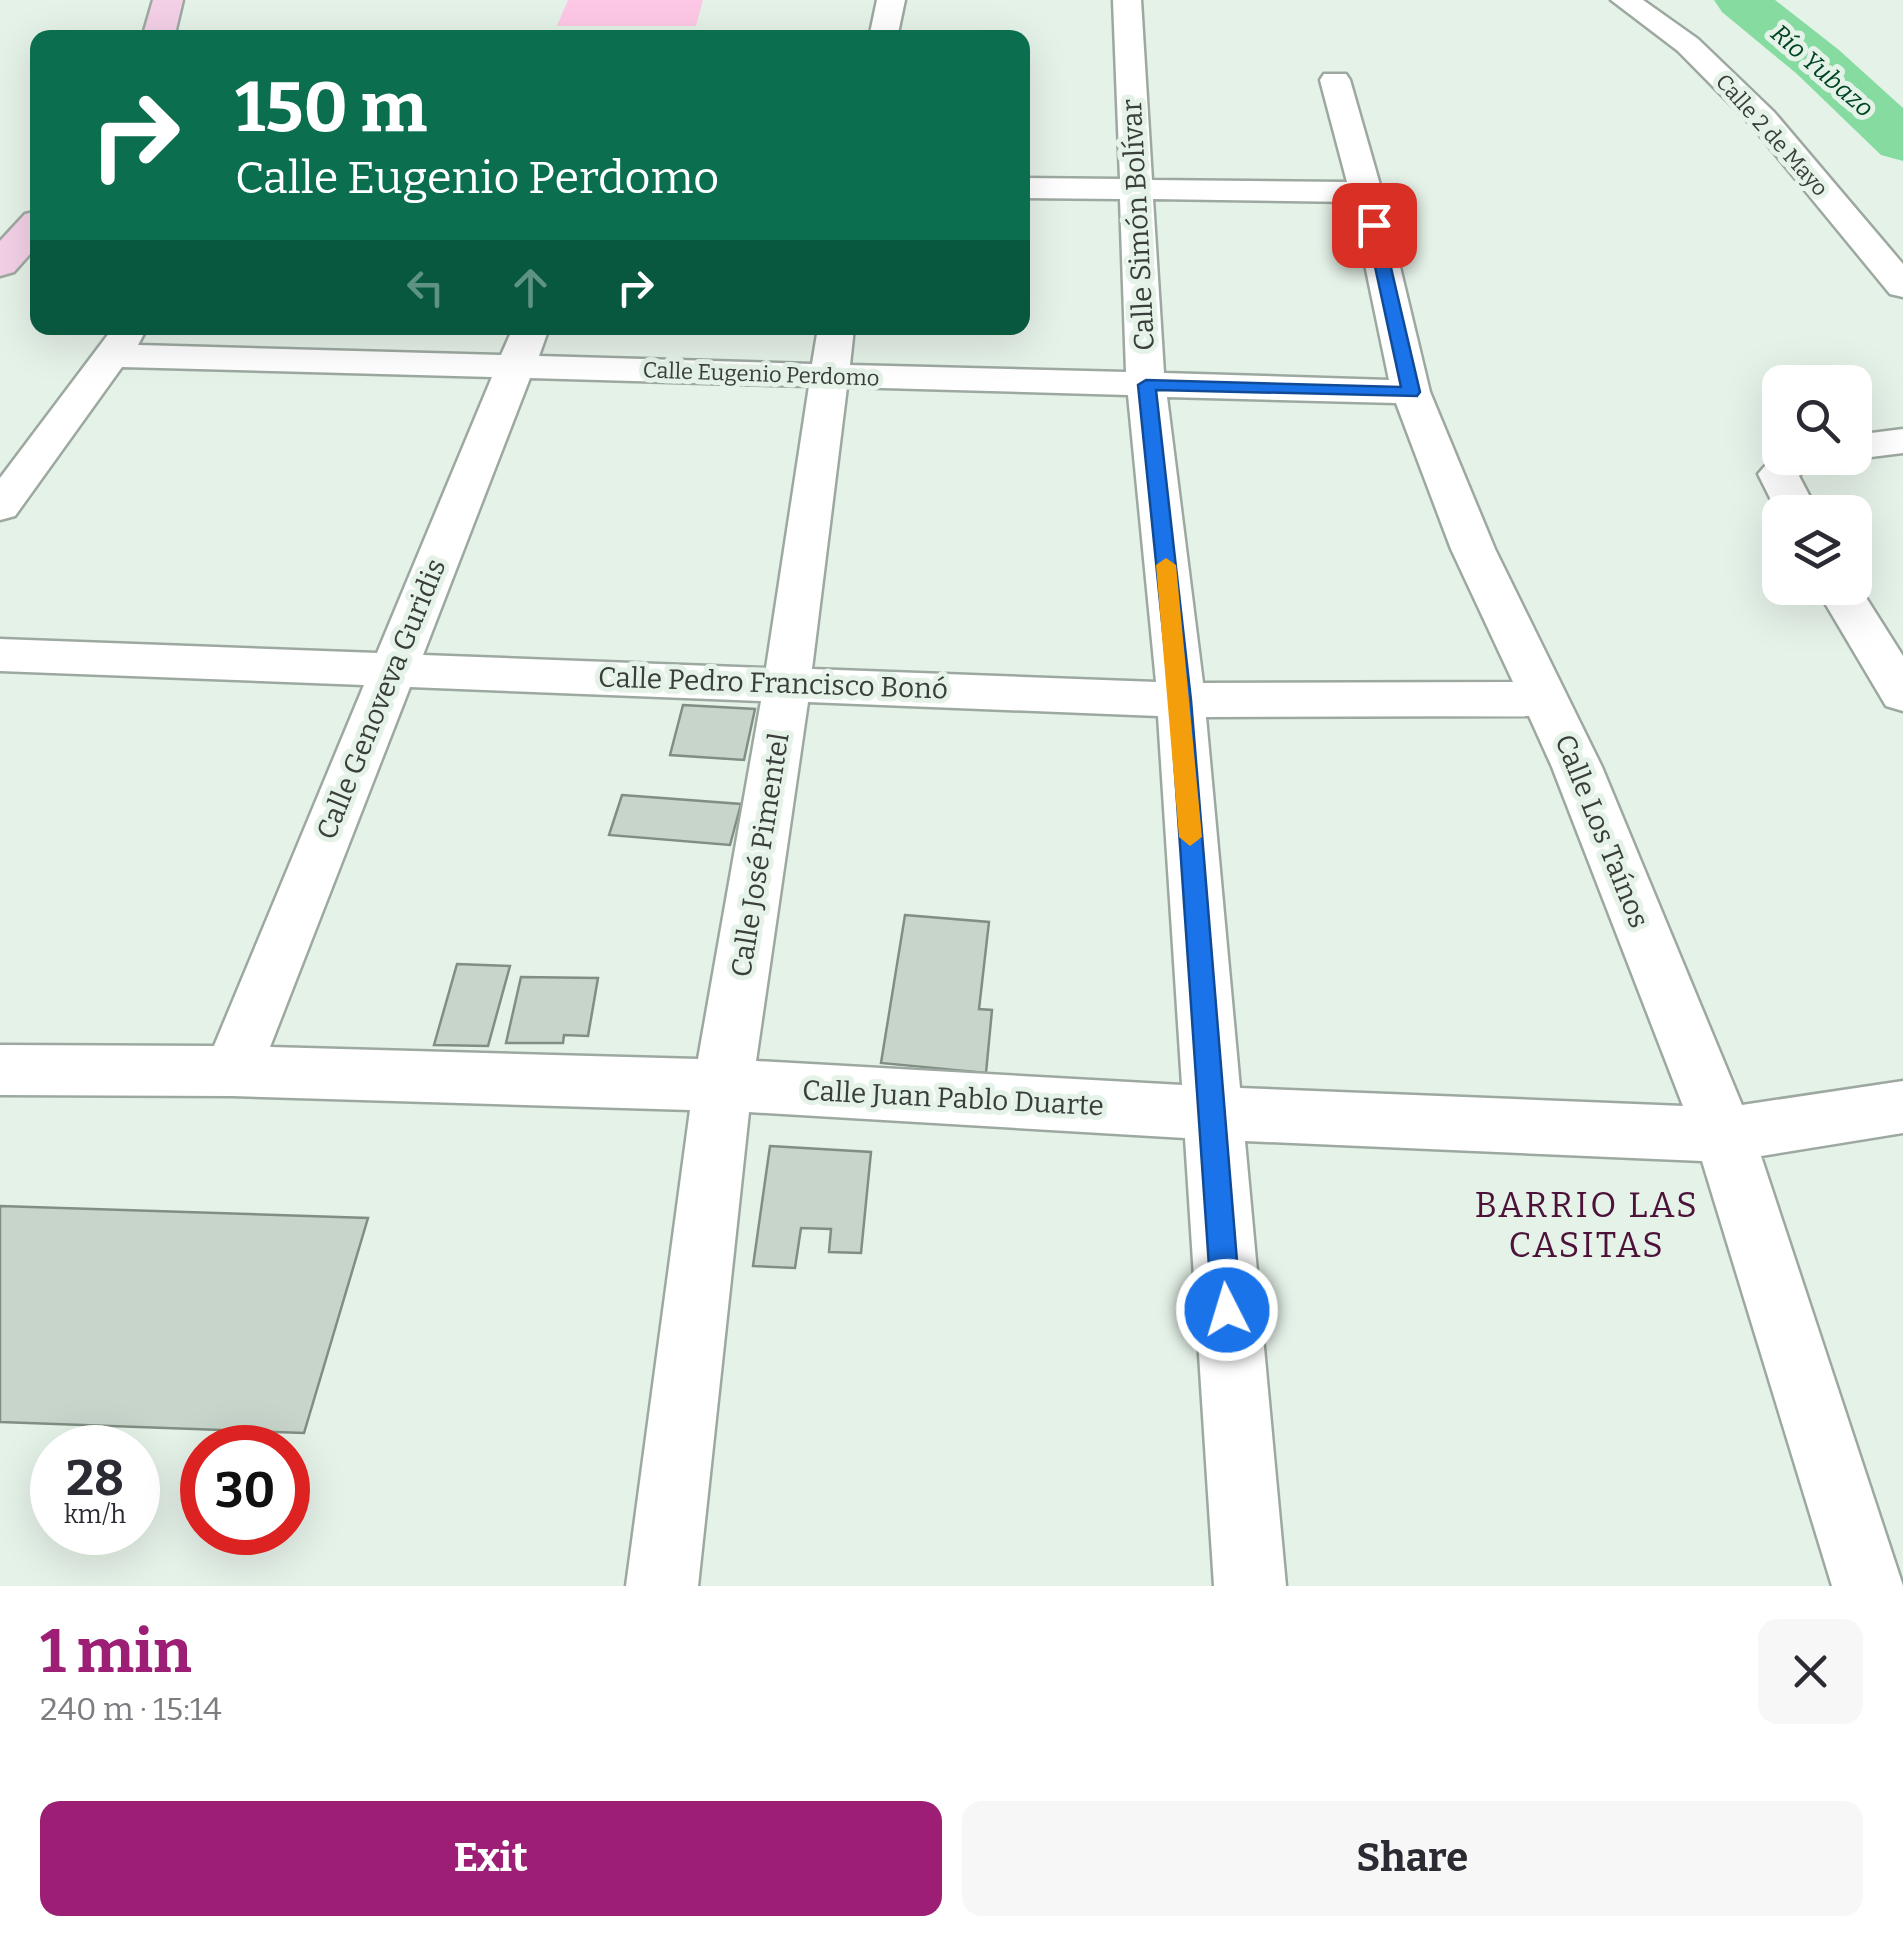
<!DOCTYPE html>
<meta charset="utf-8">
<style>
:root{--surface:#fff;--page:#f7f7f7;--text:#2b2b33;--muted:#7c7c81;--accent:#9c1f75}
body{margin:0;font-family:Bitter,serif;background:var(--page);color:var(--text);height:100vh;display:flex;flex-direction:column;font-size:38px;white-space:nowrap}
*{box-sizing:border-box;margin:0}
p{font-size:32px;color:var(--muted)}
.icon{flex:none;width:55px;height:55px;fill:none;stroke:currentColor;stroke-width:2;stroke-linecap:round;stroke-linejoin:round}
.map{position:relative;height:1586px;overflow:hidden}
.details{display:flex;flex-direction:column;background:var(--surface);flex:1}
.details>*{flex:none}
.hud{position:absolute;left:30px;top:30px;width:1000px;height:305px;border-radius:20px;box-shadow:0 10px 40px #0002;background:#0b6e4f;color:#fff;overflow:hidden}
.buttons{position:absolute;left:1762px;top:365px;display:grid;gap:20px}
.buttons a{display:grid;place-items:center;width:110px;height:110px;border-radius:20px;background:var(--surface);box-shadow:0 10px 40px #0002;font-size:50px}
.speed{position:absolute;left:30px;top:1425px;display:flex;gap:20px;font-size:50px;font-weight:700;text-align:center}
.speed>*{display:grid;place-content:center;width:130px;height:130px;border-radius:50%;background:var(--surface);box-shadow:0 10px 40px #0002;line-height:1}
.speed small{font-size:25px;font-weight:400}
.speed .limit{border:15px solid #d22;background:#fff;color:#111}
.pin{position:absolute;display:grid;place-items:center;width:85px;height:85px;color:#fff;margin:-42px;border-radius:20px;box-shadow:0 5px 15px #0006}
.me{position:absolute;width:110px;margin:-55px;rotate:355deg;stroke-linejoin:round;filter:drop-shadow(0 0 8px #0008)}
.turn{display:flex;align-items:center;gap:35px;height:210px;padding:0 40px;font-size:45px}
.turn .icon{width:130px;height:130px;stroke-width:2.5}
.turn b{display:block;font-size:70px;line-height:85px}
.lanes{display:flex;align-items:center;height:95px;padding:0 40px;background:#0003;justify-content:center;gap:50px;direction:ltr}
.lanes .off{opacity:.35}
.round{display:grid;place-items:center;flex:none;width:105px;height:105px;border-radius:20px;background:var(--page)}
.head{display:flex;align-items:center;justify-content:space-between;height:170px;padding:0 40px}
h1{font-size:60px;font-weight:700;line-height:75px;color:var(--accent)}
.button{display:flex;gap:20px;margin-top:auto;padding:20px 40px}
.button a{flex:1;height:115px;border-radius:20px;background:var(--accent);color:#fff;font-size:40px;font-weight:700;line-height:115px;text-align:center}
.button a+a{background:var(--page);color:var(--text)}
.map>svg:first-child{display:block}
.green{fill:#fdc8e5}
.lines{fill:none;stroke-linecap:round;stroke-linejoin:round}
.river{fill:#85dba0;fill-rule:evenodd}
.building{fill:#c8d5cb;stroke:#818e84;stroke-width:2.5}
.street-casing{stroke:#9da9a0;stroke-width:5}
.secondary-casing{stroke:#9da9a0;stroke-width:5}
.street{fill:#fff;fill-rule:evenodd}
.secondary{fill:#f3d0e6;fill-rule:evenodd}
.route{fill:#1a73e8;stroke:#114b97;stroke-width:2.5}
.slow{fill:#f59e0b}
.labels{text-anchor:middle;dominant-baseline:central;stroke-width:10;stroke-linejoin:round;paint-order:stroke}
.far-street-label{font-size:22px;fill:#393e3a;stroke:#e5f2e8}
.far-water-label{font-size:25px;font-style:italic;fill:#004521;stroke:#e5f2e8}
.street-label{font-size:28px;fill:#393e3a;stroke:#e5f2e8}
.near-neighbourhood-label{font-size:35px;letter-spacing:2.5px;fill:#4d1239;stroke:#e5f2e8}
</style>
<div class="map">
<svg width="1903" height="1586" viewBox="0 0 1903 1586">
<rect width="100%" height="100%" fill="#e5f2e8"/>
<path class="green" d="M568,0H703L696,26H557Z"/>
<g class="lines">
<path class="river" d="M1714,0H1775L1839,50L1903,108V161L1881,155L1797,74L1722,12Z"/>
</g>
<path class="building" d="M683,705L755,709L744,760L670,755Z
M622,795L741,804L730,845L609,835Z
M905,915L989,922L979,1009L992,1010L986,1073L881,1063Z
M457,964L510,966L488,1046L434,1045Z
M521,977L598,978L588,1036L564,1035L563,1043H506Z
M770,1146L871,1152L861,1253L829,1252L831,1229L801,1228L795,1268L753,1266Z
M0,1206L368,1218L304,1433L0,1422Z"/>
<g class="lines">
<g class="street-casing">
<path id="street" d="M877,0H905L897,38H869Z
M1113,0H1141L1152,180L1347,182L1320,80L1324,74H1346L1350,80L1382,192L1430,392L1495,549L1602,767L1742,1105L1903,1081V1133L1761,1156L1903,1586H1832L1702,1161L1245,1141L1286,1586H1214L1185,1138L749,1112L698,1586H626L690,1110L232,1096L0,1095V1045L214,1046L364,685L0,671V639L377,653L492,377L122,367L15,516L0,520V478L113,328H147L138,345L501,355L513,328H549L539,356L812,364L818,328H854L850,365L1126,372L1120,199L1022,198V178L1120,179ZM1153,199L1352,202L1389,380L1164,373ZM530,378L809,386L766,668L423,655ZM847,387L1128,395L1156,682L812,669ZM1167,397L1396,403L1451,549L1513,682L1203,683ZM410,687L761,701L698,1059L270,1047ZM808,702L1158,716L1182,1085L756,1061ZM1529,716L1552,767L1683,1106L1240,1088L1206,717Z
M1611,0H1643L1698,39L1774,112L1903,264V297L1890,294L1752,126L1678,51Z
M1903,429V453L1855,459L1848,458H1855V435Z
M1780,449V458H1814L1799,476L1818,512H1780V518L1758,474Z
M1855,580L1903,656V711L1886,706L1816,588H1855Z"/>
</g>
<g class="secondary-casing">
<path id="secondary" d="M153,0H183L174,38H142Z
M38,211V245L14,272L0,276V241L25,214Z"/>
</g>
<use href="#street" class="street"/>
<use href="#secondary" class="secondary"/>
</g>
<path class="route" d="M1374,221L1381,225L1420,392L1417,396L1156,390L1191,700L1241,1310L1237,1320L1227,1325L1216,1320L1212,1310L1170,700L1138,385L1146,380L1401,387L1366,225Z"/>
<path class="slow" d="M1166,558L1176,565L1202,837L1190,846L1179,837L1156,565Z"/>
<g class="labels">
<g class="far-street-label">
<text transform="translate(1772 135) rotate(48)">Calle 2 de Mayo</text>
<text transform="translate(761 374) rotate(2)">Calle Eugenio Perdomo</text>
</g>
<g class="far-water-label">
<text transform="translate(1822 71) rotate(41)">Río Yubazo</text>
</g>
<g class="street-label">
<text transform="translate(1138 225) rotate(-93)">Calle Simón Bolívar</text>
<text transform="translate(773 683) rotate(2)">Calle Pedro Francisco Bonó</text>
<text transform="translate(381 699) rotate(-68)">Calle Genoveva Guridis</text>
<text transform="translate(1602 831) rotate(68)">Calle Los Taínos</text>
<text transform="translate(760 855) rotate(-81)">Calle José Pimentel</text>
<text transform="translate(953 1098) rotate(3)">Calle Juan Pablo Duarte</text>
</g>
<g class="near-neighbourhood-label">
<text x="1587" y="1205">BARRIO LAS<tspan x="1587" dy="40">CASITAS</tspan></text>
</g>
</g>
</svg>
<div class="buttons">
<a><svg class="icon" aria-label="search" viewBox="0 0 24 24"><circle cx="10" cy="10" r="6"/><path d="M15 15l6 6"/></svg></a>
<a><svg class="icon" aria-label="layers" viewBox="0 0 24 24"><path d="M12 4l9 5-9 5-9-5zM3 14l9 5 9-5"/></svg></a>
</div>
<div class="speed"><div>28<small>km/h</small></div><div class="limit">30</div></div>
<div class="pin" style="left:1374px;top:225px;background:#d93025"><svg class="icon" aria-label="arrive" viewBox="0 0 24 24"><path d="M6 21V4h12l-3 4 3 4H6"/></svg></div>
<svg class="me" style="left:1227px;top:1310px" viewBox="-20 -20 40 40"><circle r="17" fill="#1a73e8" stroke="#fff" stroke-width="3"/><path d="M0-11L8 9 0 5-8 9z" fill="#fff"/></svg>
<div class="hud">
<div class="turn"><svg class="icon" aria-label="right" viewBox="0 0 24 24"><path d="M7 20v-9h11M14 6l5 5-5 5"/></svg><div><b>150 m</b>Calle Eugenio Perdomo</div></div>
<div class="lanes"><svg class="icon off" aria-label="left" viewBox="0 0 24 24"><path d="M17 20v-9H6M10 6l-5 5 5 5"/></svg><svg class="icon off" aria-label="ahead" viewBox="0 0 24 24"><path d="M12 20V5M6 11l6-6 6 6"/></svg><svg class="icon" aria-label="right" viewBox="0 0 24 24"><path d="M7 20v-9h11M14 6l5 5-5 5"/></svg></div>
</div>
</div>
<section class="details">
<div class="head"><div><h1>1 min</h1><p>240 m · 15:14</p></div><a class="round"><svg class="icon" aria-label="close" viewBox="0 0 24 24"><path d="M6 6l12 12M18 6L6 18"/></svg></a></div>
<div class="button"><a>Exit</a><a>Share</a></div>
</section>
